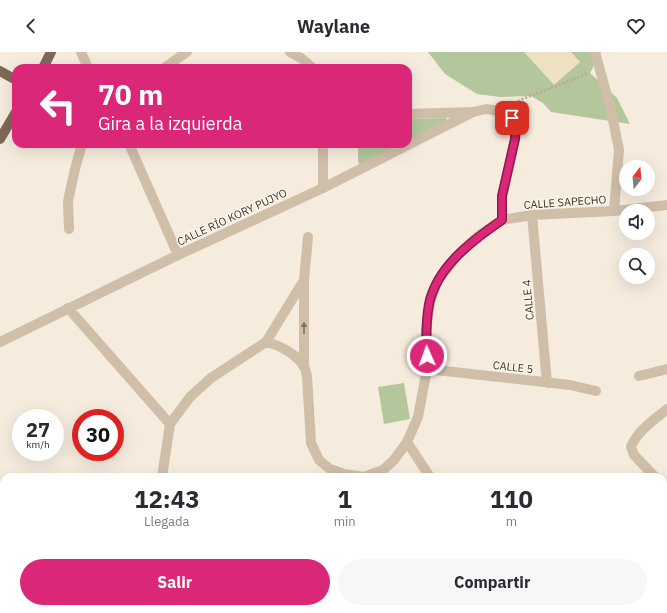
<!DOCTYPE html>
<html lang="es">
<meta charset="utf-8">
<style>
:root{--surface:#fff;--page:#f7f7f7;--text:#2b2b33;--muted:#7c7c81;--accent:#db2777}
body{margin:0;font-family:"IBM Plex Sans",sans-serif;background:var(--page);color:var(--text);height:100vh;display:flex;flex-direction:column;font-size:15px;white-space:nowrap}
*{box-sizing:border-box;margin:0}
p{font-size:13px;color:var(--muted)}
.icon{flex:none;width:22px;height:22px;fill:none;stroke:currentColor;stroke-width:2;stroke-linecap:round;stroke-linejoin:round}
.map{position:relative;flex:1;overflow:hidden}
.details{position:absolute;left:0px;top:421px;width:667px;height:140px;display:flex;flex-direction:column;background:var(--surface);border-radius:12px 12px 0 0;box-shadow:0 4px 16px #0002}
.details>*{flex:none}
.hud{position:absolute;left:12px;top:12px;width:400px;height:84px;border-radius:12px;box-shadow:0 4px 16px #0002;background:#db2777;color:#fff;overflow:hidden}
.needle{width:26px;rotate:16deg}
.tools{position:absolute;left:619px;top:108px;display:grid;gap:8px}
.tools a{display:grid;place-items:center;width:36px;height:36px;border-radius:50%;background:var(--surface);box-shadow:0 4px 16px #0002;font-size:20px}
.speed{position:absolute;left:12px;top:357px;display:flex;gap:8px;font-size:20px;font-weight:700;text-align:center}
.speed>*{display:grid;place-content:center;width:52px;height:52px;border-radius:50%;background:var(--surface);box-shadow:0 4px 16px #0002;line-height:1}
.speed small{font-size:10px;font-weight:400}
.speed .limit{border:6px solid #d22;background:#fff;color:#111}
.pin{position:absolute;display:grid;place-items:center;width:34px;height:34px;color:#fff;margin:-17px;border-radius:8px;box-shadow:0 2px 6px #0006}
.me{position:absolute;width:44px;margin:-22px;rotate:358deg;stroke-linejoin:round;filter:drop-shadow(0 0 3px #0008)}
.turn{display:flex;align-items:center;gap:14px;height:84px;padding:0 20px;font-size:18px}
.turn .icon{width:52px;height:52px;stroke-width:2.5}
.turn b{display:block;font-size:28px;line-height:34px}
.eta{display:flex;justify-content:space-evenly;align-items:center;height:68px;text-align:center}
.eta b{font-size:24px;font-weight:700;line-height:28px}
.button{display:flex;gap:8px;margin-top:auto;padding:8px 20px}
.button a{flex:1;height:46px;border-radius:24px;background:var(--accent);color:#fff;font-size:16px;font-weight:700;line-height:46px;text-align:center}
.button a+a{background:var(--page);color:var(--text)}
header{display:flex;justify-content:space-between;align-items:center;height:52px;padding:0 20px;background:var(--surface);font-size:18px;font-weight:700}
.map>svg:first-child{display:block}
.green{fill:#b3c69c}
.plaza{fill:#eee0c3}
.lines{fill:none;stroke-linecap:round;stroke-linejoin:round}
.path{stroke:#bba892;stroke-width:2.5;stroke-dasharray:2 2;stroke-linecap:butt}
.minor{stroke:#cfbea8;stroke-width:10}
.major{stroke:#7e6958;stroke-width:10}
.oneway{fill:#7e7062}
.route-casing{stroke:#8e194d;stroke-width:10}
.route{stroke:#db2777;stroke-width:7}
.labels{text-anchor:middle;dominant-baseline:central;stroke-width:3;stroke-linejoin:round;paint-order:stroke}
.street-label{font-size:11px;fill:#3b3029;stroke:#fcf6eb}
</style>
<header><svg class="icon" aria-label="back" viewBox="0 0 24 24"><path d="M15 5l-7 7 7 7"/></svg>Waylane<svg class="icon" aria-label="heart" viewBox="0 0 24 24"><path d="M12 20l-8-8c-3-5 5-10 8-4 3-6 11-1 8 4z"/></svg></header>
<div class="map">
<svg width="667" height="561" viewBox="0 0 667 561">
<rect width="100%" height="100%" fill="#f5ecde"/>
<path class="green" d="M428,0H601L590,21L617,46L630,72L551,60L543,51L531,44L500,45L477,42L445,22Z
M446,66L449,76L364,116L358,110V92H408V67Z
M404,331L410,367L384,372L378,335Z
M667,509V561H649L651,557H663V521Z"/>
<path class="plaza" d="M524,0H571L580,10L554,33Z"/>
<g class="lines">
<path class="path" d="M515,52L520,48L589,21"/>
<path class="minor" d="M81,0L88,16
M290,0L301,6L313,16
M595,0L611,58L619,98L614,159
M164,16L187,0
M408,62L473,60L486,57L507,60L516,73L515,87L502,145V168
M129,92L178,203
M323,92V136
M532,163L547,331
M69,177L68,149L75,117L82,92
M68,256L170,372
M0,290L178,203L323,136L473,60
M266,290L304,228
M304,315V228L308,185
M427,317L570,333L596,339
M639,324L667,317
M407,390L430,425
M162,425L170,372L190,345L211,326L266,290C279,293 297,302 304,315C306,317 306,322 307,324L311,391L319,408L330,417L344,422L364,425L383,418L394,408L407,390L418,365L427,317L426,278L430,250L438,228L458,203L477,185L502,168L532,163L614,159L667,153
M655,425L634,403L631,395C637,379 654,368 667,357
M663,434L667,438
M0,490H4
M663,520L667,513
M308,557L315,561
M654,557L655,561
M33,561L35,557
M202,561L205,557
M385,561L394,557
M605,561L607,557"/>
<path class="major" d="M43,16L51,0
M0,19L16,28
M0,87L16,60"/>
</g>
<defs><path id="oneway-solid" d="M-6-.8H1V-3.2L6.5 0L1 3.2V.8H-6Z"/></defs>
<use class="oneway" href="#oneway-solid" transform="translate(304 276) rotate(-90)"/>
<g class="lines">
<g class="route-casing">
<path id="route" d="M427,304C426,286 426,269 429,252C437,214 473,188 502,168V144L515,87L516,73L512,66"/>
</g>
<use href="#route" class="route"/>
</g>
<g class="labels">
<g class="street-label">
<text transform="translate(565 150) rotate(-4)">CALLE SAPECHO</text>
<text transform="translate(232 165) rotate(-25)">CALLE RÍO KORY PUJYO</text>
<text transform="translate(528 248) rotate(-95)">CALLE 4</text>
<text transform="translate(513 315) rotate(6)">CALLE 5</text>
</g>
</g>
</svg>
<div class="tools">
<a><svg class="needle" viewBox="-14 -14 28 28"><path d="M0-13l5 13h-10z" fill="#e53935"/><path d="M0 13l5-13h-10z" fill="#7c7c81"/></svg></a>
<a><svg class="icon" aria-label="sound" viewBox="0 0 24 24"><path d="M4 9h4l5-4v14l-5-4H4zM17 9q2 3 0 6"/></svg></a>
<a><svg class="icon" aria-label="search" viewBox="0 0 24 24"><circle cx="10" cy="10" r="6"/><path d="M15 15l6 6"/></svg></a>
</div>
<div class="speed"><div>27<small>km/h</small></div><div class="limit">30</div></div>
<div class="pin" style="left:512px;top:66px;background:#d93025"><svg class="icon" aria-label="arrive" viewBox="0 0 24 24"><path d="M6 21V4h12l-3 4 3 4H6"/></svg></div>
<svg class="me" style="left:427px;top:304px" viewBox="-20 -20 40 40"><circle r="17" fill="#db2777" stroke="#fff" stroke-width="3"/><path d="M0-11L8 9 0 5-8 9z" fill="#fff"/></svg>
<div class="hud">
<div class="turn"><svg class="icon" aria-label="left" viewBox="0 0 24 24"><path d="M17 20v-9H6M10 6l-5 5 5 5"/></svg><div><b>70 m</b>Gira a la izquierda</div></div>
</div>
<section class="details">
<div class="eta">
<div><b>12:43</b><p>Llegada</p></div>
<div><b>1</b><p>min</p></div>
<div><b>110</b><p>m</p></div>
</div>
<div class="button"><a>Salir</a><a>Compartir</a></div>
</section>
</div>
